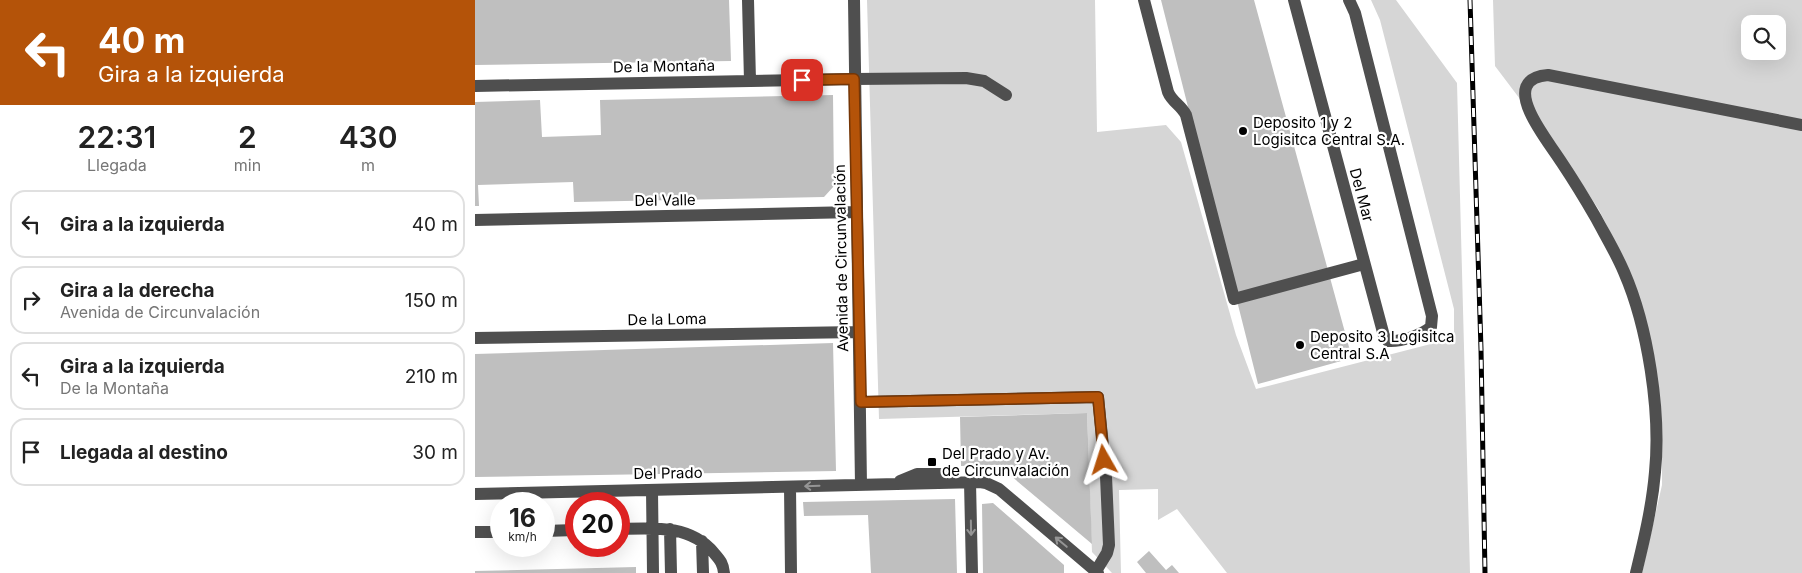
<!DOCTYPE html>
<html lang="es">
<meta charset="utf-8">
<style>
:root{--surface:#fff;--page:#f6f6f6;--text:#222;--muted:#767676;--line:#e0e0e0}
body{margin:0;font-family:Inter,sans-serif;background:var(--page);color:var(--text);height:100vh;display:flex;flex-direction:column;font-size:19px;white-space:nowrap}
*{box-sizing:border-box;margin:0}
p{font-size:16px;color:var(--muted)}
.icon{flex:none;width:28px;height:28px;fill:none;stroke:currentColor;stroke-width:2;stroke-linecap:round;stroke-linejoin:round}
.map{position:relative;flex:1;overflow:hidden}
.side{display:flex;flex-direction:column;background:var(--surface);width:475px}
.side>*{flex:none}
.hud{background:#b45309;color:#fff;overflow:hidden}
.controls{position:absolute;left:1266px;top:15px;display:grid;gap:10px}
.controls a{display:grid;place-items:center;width:45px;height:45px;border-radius:10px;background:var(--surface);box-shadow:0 5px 20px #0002;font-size:25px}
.speed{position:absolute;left:15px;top:492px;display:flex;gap:10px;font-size:25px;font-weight:700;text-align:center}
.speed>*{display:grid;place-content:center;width:65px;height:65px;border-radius:50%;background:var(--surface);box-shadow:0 5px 20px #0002;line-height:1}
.speed small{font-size:12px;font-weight:400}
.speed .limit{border:8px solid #d22;background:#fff;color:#111}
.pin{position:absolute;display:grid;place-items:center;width:42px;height:42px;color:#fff;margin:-21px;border-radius:10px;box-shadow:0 2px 8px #0006}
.me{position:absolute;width:55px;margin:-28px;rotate:354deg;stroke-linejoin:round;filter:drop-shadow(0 0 4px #0008)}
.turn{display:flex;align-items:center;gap:18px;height:105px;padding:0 15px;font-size:22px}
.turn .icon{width:65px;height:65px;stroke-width:2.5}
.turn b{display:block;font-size:35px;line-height:42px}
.eta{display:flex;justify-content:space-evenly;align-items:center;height:85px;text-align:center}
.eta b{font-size:30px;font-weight:600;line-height:35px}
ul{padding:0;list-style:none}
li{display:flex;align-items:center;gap:15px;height:68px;margin:0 10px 8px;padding:0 5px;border:2px solid var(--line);border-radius:15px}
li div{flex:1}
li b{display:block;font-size:19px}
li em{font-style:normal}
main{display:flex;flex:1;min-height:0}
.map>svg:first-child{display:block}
.green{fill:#d6d6d6;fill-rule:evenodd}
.building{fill:#bfbfbf}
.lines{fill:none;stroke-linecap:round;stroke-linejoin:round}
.minor{stroke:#4f4f4f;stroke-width:12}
.rail-casing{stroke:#000;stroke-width:5}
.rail{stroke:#fff;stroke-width:3;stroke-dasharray:9;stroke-linecap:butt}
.oneway{stroke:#959595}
.route-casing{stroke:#753606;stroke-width:12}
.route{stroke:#b45309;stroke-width:9}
.poi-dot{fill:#000;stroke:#fff;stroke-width:2}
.labels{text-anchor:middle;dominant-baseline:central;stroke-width:4.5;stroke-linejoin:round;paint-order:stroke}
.street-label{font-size:15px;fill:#000;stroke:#fff}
.poi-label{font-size:15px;fill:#000;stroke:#fff;text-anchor:start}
</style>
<main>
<section class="side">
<div class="hud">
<div class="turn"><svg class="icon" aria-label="left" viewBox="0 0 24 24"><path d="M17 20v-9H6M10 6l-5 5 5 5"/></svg><div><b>40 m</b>Gira a la izquierda</div></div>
</div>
<div class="eta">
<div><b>22:31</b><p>Llegada</p></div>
<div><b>2</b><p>min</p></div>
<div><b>430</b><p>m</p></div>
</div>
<ul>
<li><svg class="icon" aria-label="left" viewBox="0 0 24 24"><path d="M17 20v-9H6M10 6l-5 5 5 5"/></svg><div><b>Gira a la izquierda</b></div><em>40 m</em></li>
<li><svg class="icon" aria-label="right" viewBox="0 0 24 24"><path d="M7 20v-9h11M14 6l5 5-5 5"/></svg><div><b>Gira a la derecha</b><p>Avenida de Circunvalación</p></div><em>150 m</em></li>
<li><svg class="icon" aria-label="left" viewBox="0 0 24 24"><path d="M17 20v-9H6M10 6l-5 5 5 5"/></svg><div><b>Gira a la izquierda</b><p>De la Montaña</p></div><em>210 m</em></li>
<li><svg class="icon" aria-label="arrive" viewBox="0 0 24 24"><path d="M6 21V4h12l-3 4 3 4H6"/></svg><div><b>Llegada al destino</b></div><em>30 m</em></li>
</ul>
</section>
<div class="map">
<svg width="1327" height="573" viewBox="0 0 1327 573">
<rect width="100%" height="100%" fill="#fff"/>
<path class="green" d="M392,0H620L622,132L691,125L706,142L761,335L781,389L979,338V309L905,20L896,0H921L982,83L995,573H752L702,509L683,520V489L644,490L646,573H637L617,552L612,413L404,419Z
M1018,0H1327V573H1167L1187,485V432L1152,266L1124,210L1094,164L1020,66ZM1275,24H1302V51H1275Z"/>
<path class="building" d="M0,0H254L256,61L0,65Z
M686,0H779L877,358L783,384Z
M358,95L359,186L349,197L99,202L98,182L3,185L4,206H0V102L65,100L67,137L126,135L125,100Z
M358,343L361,471L0,477V354Z
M612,413L617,544L523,465L486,466L485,417Z
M480,499L482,573H396L393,515L329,516L328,502Z
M518,503L589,565V573H508L507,504Z
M674,551L691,570L697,565L704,573H671L662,562Z
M161,567V573H0V571Z"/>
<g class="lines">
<path class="minor" d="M273,0L275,81
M379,0L386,485
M669,0L693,92C697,102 706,105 711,115L759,299L889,264
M819,0L909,336L913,341C926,342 947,335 956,327L957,316L880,13L874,0
M0,86L379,79L491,78L509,81L531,95
M0,220L381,212
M0,338L384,332
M386,402L623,397L631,476L634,545L632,553L621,571
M425,481L442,474H467L481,482
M495,482L497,573
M315,487L316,573
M177,490L178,573
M0,494L505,482L511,483L524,489L623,573
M144,529C177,528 215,524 239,553C245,560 248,563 249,573
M195,529L196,573
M69,531L101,530
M0,532H26
M227,541L228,573
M1161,573C1169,540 1177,507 1180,472C1186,412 1173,327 1149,272C1141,253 1130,235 1121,218C1110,199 1099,181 1087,163C1076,146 1063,130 1055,112C1046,92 1048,77 1073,75L1327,125"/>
<g class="rail-casing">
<path id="rail" d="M995,0L1006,349L1010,573"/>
</g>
<use href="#rail" class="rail"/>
</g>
<defs><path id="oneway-shaft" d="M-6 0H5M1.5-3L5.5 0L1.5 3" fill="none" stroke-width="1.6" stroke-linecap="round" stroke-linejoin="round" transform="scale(1.25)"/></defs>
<g class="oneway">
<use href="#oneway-shaft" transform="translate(337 486) rotate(178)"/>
<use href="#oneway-shaft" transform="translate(496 528) rotate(89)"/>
<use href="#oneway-shaft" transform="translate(586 542) rotate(-140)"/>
</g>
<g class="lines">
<g class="route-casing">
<path id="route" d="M327,80L379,79L386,402L623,397L629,460"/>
</g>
<use href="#route" class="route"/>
</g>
<g class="poi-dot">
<circle cx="768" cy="131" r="5"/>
<circle cx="825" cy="345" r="5"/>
<rect x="452" y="457" width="10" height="10" rx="2.5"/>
</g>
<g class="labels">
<g class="street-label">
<text transform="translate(189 66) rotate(-1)">De la Montaña</text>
<text transform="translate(887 195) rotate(75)">Del Mar</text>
<text transform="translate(190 200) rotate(-1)">Del Valle</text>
<text transform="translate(366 258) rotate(-91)">Avenida de Circunvalación</text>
<text transform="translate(192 319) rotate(-1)">De la Loma</text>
<text transform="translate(193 473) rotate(-1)">Del Prado</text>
</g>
<g class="poi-label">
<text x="778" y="122">Deposito 1 y 2<tspan x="778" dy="17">Logisitca Central S.A.</tspan></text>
<text x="835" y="336">Deposito 3 Logisitca<tspan x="835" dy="17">Central S.A</tspan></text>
<text x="467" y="453">Del Prado y Av.<tspan x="467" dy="17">de Circunvalación</tspan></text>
</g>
</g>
</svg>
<div class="controls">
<a><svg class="icon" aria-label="search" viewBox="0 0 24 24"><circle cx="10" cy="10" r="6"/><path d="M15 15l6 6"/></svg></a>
</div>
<div class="speed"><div>16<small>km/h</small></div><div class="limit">20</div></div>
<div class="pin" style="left:327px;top:80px;background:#d93025"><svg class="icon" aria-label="arrive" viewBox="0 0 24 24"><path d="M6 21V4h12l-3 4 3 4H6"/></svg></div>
<svg class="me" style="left:629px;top:460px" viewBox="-20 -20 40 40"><path d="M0-17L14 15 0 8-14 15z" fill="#b45309" stroke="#fff" stroke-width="4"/></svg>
</div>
</main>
